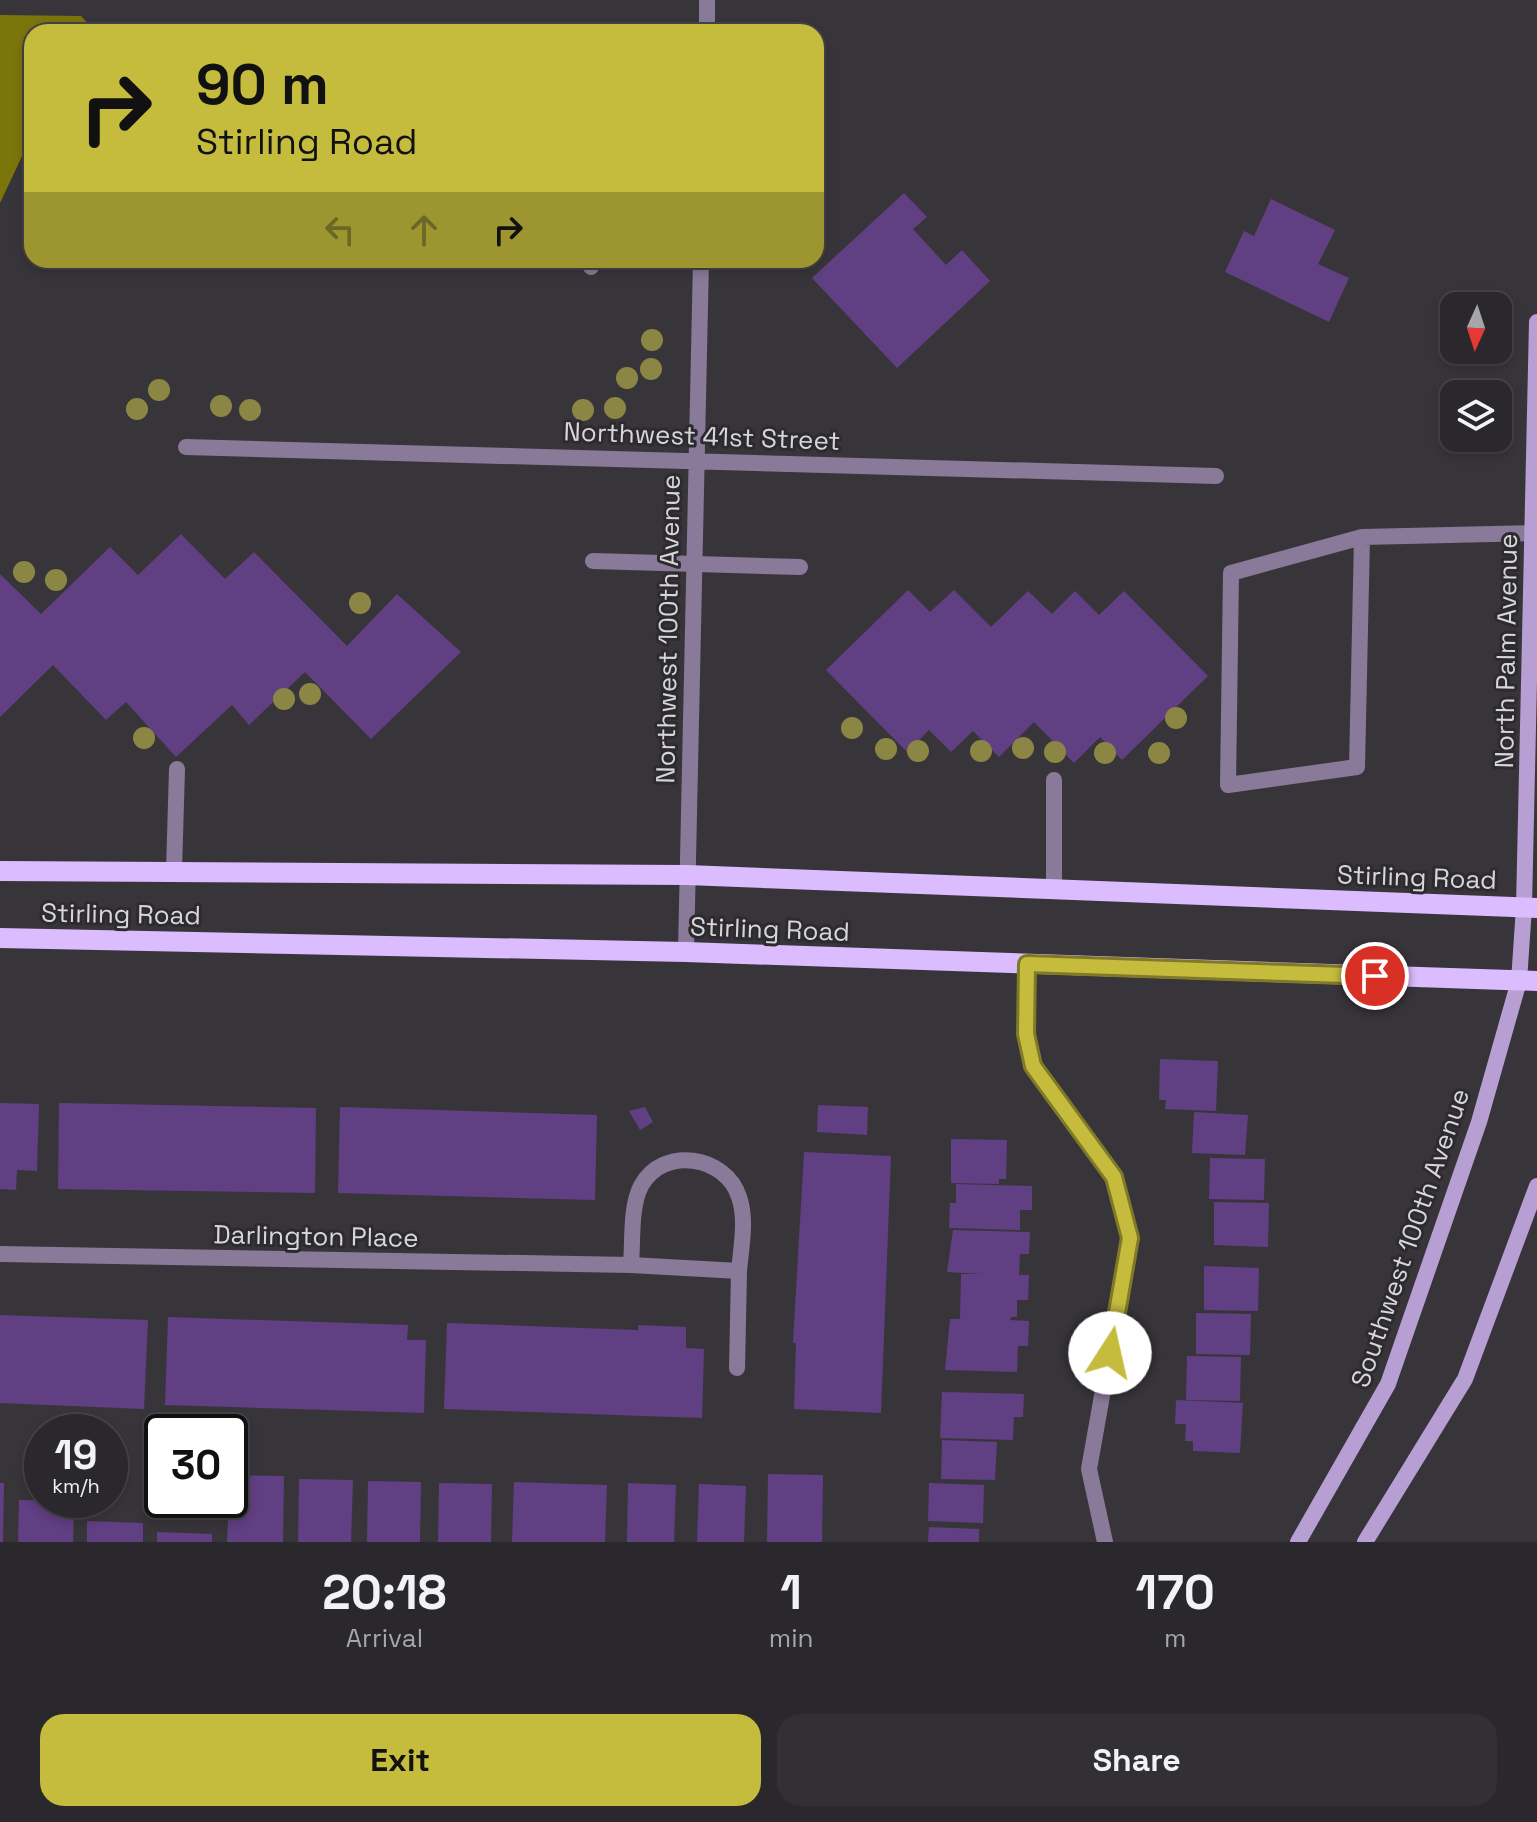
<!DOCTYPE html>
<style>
:root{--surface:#2a282c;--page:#323034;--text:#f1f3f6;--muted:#a5a6a9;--line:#464448;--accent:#c5bc3d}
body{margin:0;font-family:"Space Grotesk",sans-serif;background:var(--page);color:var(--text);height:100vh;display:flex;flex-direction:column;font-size:30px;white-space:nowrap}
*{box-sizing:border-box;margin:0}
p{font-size:26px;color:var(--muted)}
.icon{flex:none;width:44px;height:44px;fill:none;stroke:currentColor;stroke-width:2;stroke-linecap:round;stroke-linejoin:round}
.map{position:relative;height:1542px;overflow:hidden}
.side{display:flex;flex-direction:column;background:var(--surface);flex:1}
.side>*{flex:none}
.top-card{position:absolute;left:24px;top:24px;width:800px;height:244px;border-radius:24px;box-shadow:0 4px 12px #0003,0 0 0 2px var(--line);background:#c5bc3d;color:#111;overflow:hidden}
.needle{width:52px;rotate:183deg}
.fabs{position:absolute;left:1440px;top:292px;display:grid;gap:16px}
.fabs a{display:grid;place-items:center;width:72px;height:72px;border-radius:16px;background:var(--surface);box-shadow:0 4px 12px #0003,0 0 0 2px var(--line);font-size:40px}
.speed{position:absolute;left:24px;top:1414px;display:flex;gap:16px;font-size:40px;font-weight:700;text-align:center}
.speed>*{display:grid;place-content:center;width:104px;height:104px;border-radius:50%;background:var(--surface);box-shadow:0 4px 12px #0003,0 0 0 2px var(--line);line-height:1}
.speed small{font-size:20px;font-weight:400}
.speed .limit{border:4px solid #111;border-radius:12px;background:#fff;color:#111}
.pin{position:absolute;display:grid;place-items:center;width:68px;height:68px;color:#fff;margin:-34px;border:4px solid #fff;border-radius:50%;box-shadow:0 2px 8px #0007}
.me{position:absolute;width:88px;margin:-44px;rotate:10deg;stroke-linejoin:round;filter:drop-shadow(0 0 6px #0008)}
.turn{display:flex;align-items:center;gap:28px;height:168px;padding:0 40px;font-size:36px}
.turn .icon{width:104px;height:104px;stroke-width:2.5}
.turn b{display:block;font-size:56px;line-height:68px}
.lanes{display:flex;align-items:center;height:76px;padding:0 40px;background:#0003;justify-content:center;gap:40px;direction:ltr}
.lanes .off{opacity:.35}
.eta{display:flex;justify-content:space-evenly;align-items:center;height:136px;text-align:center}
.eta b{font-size:48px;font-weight:800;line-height:56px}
.cta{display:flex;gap:16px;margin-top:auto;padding:16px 40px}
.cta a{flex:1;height:92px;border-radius:24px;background:var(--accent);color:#111;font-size:32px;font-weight:800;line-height:92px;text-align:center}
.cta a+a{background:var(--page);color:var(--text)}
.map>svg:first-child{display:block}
.water{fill:#7c750b}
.building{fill:#613f83}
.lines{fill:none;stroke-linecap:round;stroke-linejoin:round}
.lane{stroke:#897a9a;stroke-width:16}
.street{stroke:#897a9a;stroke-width:16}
.secondary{stroke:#b79fd3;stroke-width:16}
.primary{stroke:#dbbcfe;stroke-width:20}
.tree{fill:#8c8644}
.route-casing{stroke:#807a28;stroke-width:20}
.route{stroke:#c5bc3d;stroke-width:14}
.labels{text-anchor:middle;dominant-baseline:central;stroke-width:6;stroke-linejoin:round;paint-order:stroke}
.street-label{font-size:26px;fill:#d7d6d9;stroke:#2d2b30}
</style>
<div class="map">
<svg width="1537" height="1542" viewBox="0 0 1537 1542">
<rect width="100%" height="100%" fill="#38353a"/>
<path class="water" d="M0,15L81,16L95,32H32V135L0,203Z"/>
<path class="building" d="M904,193L927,217L913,229L946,265L962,250L990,281L897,368L812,278Z
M1271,199L1335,230L1318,264L1349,278L1329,322L1225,272L1244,231L1254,236Z
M181,534L225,579L254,552L347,646L397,594L461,652L371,739L305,672L249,725L232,705L176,757L126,702L106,720L53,665L0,717V574L41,614L110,547L138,575Z
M908,590L930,612L954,590L991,627L1028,591L1052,614L1075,591L1099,615L1124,591L1208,676L1122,760L1100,737L1074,763L1034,722L999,757L973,731L951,752L929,730L907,752L826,670Z
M1160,1059L1218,1061L1216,1111L1165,1109L1166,1100H1159Z
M0,1103L39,1104L37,1171L17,1170L16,1190L0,1189Z
M59,1103L316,1108L315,1193L58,1189Z
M818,1105L868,1107L867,1135L817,1132Z
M340,1107L597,1115L595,1200L338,1193Z
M645,1107L653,1122L640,1130L629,1111Z
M1194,1112L1248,1115L1245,1155L1192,1153Z
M951,1139L1007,1140L1006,1179H999V1184L951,1183Z
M804,1152L891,1156L881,1413L794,1409L796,1343H793Z
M1210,1158L1265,1159L1264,1200L1209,1199Z
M956,1184L1032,1186V1210H1020V1230L949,1228L950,1203H956Z
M1214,1202L1269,1203L1268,1247L1214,1245Z
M953,1230L1030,1232L1029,1254H1020L1019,1275H1029L1028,1300H1017V1317H1011L1010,1320L1029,1321L1028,1346H1018L1017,1372L945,1370L950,1319H960L961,1274H983L947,1272Z
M1204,1266L1259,1268L1258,1311L1204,1310Z
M1196,1313L1251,1314L1250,1355L1196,1354Z
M0,1315L148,1320L144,1409L0,1403Z
M168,1317L408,1325L407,1340H426L424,1413L165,1405Z
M447,1323L638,1330V1325L686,1327V1348L704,1349L702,1418L444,1409Z
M1187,1356L1241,1357L1240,1401L1186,1400Z
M942,1392L1024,1394L1023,1417H1014L1013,1440L940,1438Z
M1176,1400L1243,1403L1240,1453L1193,1451V1441H1185L1186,1424H1175Z
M942,1440L997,1442L995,1480L941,1479Z
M768,1474L823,1475L822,1542H767Z
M230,1475L284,1476L283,1542H227Z
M299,1479L353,1480L351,1542H298Z
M368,1481L421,1482L420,1542H367Z
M514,1482L607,1485L605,1542H512Z
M0,1483H4L3,1542H0Z
M439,1483L492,1484L491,1542H438Z
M628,1483L676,1485L674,1542H627Z
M929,1483L984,1485L983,1523L928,1521Z
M699,1484L746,1486L744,1542H697Z
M19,1500L74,1501L73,1542H18Z
M87,1521L143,1523V1542H87Z
M929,1527L979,1529V1542H928Z
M157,1532L212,1534V1542H157Z"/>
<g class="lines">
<path class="lane" d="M587,260L591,267
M1362,537L1357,767L1228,785L1231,573Z
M1362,537L1532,533
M593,561L800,567
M174,871L177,769
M1054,889V780
M737,1368L739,1271"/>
<path class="street" d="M707,32V0
M186,447L1216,476
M686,952L701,260
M1027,964L1026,1034L1033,1066L1114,1177L1130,1238L1089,1469L1105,1542
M0,1254L631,1265L739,1271C741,1248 747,1219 739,1197C726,1156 663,1145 641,1186C630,1207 633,1242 631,1265"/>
<path class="secondary" d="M1298,1542L1388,1384L1479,1122L1519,981L1524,907L1537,322
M1365,1542L1465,1379L1537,1186"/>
<path class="primary" d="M0,871L687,875L1537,908
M0,938L686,952L1537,981"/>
</g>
<g class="tree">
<circle cx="652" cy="340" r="11"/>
<circle cx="651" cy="369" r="11"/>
<circle cx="627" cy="378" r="11"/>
<circle cx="159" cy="390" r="11"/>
<circle cx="221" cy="406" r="11"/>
<circle cx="615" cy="408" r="11"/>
<circle cx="137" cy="409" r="11"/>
<circle cx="250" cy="410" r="11"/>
<circle cx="583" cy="410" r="11"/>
<circle cx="24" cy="572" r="11"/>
<circle cx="56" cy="580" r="11"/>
<circle cx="360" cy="603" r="11"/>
<circle cx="310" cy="694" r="11"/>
<circle cx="284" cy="699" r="11"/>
<circle cx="1176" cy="718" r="11"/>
<circle cx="852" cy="728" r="11"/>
<circle cx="144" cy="738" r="11"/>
<circle cx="1023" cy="748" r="11"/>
<circle cx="886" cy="749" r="11"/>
<circle cx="918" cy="751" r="11"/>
<circle cx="981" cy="751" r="11"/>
<circle cx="1055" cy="752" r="11"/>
<circle cx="1105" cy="753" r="11"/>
<circle cx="1159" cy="753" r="11"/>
</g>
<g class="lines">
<g class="route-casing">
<path id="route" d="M1110,1353L1130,1238L1114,1177L1033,1066L1026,1034L1027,964L1375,976"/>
</g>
<use href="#route" class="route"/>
</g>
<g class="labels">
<g class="street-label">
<text transform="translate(702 436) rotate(2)">Northwest 41st Street</text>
<text transform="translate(668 629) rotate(-89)">Northwest 100th Avenue</text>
<text transform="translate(1506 651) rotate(-89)">North Palm Avenue</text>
<text transform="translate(1417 877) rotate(2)">Stirling Road</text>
<text transform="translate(121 914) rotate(1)">Stirling Road</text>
<text transform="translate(770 929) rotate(2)">Stirling Road</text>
<text transform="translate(316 1236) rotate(1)">Darlington Place</text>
<text transform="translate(1410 1238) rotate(-71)">Southwest 100th Avenue</text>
</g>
</g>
</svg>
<div class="fabs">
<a><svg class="needle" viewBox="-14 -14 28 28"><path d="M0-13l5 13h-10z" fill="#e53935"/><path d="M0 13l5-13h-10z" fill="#a5a6a9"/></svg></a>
<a><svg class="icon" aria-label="layers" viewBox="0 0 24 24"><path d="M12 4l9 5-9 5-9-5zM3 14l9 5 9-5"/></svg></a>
</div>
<div class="speed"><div>19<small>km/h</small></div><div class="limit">30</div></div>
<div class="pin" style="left:1375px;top:976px;background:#d93025"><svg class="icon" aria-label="arrive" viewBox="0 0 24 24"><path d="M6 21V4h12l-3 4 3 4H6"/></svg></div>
<svg class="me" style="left:1110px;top:1353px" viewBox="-20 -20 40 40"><circle r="19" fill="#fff"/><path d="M0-13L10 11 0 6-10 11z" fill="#c5bc3d"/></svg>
<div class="top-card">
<div class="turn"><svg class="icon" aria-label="right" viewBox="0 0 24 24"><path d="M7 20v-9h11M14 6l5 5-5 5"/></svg><div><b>90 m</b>Stirling Road</div></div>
<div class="lanes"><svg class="icon off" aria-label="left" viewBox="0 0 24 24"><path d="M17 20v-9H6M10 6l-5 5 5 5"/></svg><svg class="icon off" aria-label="ahead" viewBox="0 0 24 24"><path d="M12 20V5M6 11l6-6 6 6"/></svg><svg class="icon" aria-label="right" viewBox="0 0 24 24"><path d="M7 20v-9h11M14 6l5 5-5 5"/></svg></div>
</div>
</div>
<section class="side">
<div class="eta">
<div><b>20:18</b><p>Arrival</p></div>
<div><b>1</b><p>min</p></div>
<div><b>170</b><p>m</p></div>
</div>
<div class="cta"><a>Exit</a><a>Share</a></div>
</section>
